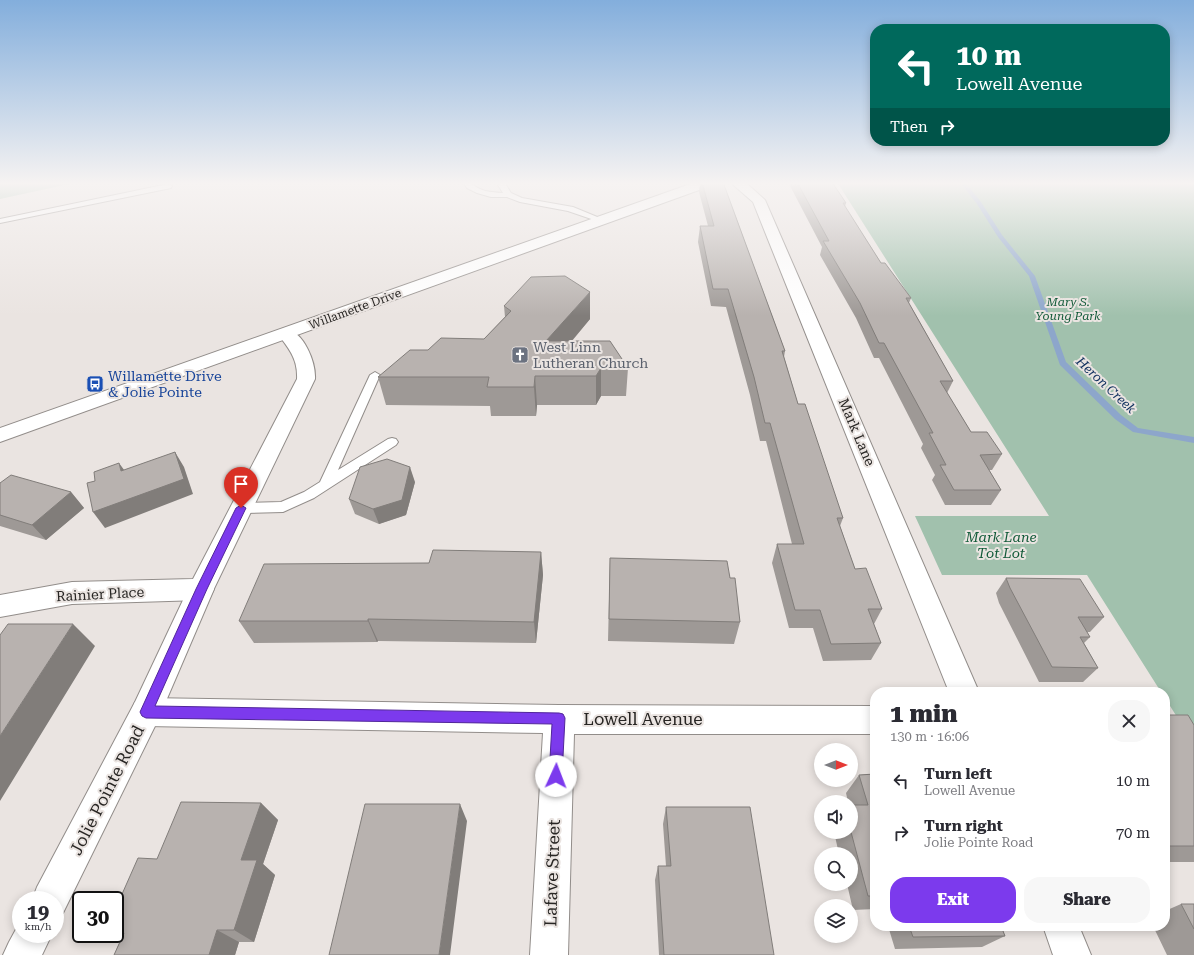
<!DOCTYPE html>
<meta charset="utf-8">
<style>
:root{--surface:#fff;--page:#f7f7f7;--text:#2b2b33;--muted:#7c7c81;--accent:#7c3aed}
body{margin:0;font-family:"Roboto Serif",serif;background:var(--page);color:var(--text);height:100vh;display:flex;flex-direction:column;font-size:15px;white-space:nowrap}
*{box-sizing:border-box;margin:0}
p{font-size:13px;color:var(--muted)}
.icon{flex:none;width:22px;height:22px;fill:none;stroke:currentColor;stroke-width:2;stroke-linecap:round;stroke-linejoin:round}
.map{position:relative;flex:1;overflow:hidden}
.panel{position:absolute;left:870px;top:687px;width:300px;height:244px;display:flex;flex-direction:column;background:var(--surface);border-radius:16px;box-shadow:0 2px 10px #0003}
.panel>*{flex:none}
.banner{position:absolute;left:870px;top:24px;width:300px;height:122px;border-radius:16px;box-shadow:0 2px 10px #0003;background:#00695c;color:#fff;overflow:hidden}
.needle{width:26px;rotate:90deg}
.controls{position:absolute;left:814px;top:743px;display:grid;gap:8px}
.controls a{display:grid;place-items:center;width:44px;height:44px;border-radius:50%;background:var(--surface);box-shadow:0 2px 10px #0003;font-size:20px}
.speed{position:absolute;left:12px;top:891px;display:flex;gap:8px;font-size:20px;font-weight:700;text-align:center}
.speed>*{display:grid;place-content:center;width:52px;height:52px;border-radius:50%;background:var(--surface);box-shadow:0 2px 10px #0003;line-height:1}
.speed small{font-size:10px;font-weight:400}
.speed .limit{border:2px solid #111;border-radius:6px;background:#fff;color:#111}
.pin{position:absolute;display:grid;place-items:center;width:34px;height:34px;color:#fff;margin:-41px -17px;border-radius:50% 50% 50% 0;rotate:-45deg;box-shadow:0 0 4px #0007}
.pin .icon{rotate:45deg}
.me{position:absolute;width:44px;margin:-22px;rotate:2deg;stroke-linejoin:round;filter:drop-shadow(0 0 3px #0008)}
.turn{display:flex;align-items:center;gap:14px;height:84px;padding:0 20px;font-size:18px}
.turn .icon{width:52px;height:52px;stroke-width:2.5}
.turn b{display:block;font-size:28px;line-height:34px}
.then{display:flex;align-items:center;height:38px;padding:0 20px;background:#0003;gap:8px;font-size:15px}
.round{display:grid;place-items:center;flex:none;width:42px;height:42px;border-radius:16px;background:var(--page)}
.summary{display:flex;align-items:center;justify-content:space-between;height:68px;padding:0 20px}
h1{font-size:24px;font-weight:800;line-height:30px}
.cta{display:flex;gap:8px;margin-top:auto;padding:8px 20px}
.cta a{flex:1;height:46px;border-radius:16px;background:var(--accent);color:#fff;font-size:16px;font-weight:800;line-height:46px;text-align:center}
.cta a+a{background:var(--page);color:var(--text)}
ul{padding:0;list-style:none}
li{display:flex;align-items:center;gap:12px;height:52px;padding:0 20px}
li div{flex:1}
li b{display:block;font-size:15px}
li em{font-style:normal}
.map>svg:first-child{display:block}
.green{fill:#a1c1ad}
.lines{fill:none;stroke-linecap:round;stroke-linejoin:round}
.stream{fill:#8da6cb;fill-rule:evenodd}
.lane-casing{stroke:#928d8a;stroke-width:2}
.street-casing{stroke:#928d8a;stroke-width:2}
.secondary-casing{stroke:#928d8a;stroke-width:2}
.primary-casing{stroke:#928d8a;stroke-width:2}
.lane{fill:#fff;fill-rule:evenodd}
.street{fill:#fff;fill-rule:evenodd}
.secondary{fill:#fff;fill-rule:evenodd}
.primary{fill:#fff;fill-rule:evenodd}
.wall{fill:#9e9996}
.shaded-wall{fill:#817d7a}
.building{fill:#b8b2af;stroke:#817d7a}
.route{fill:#7c3aed;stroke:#51269a}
.labels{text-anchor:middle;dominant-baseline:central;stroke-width:4;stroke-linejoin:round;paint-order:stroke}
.far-park-label{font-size:12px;font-style:italic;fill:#115a38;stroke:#eae4e1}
.far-street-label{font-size:12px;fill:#282624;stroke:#eae4e1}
.far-water-label{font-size:13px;font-style:italic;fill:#11315f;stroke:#eae4e1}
.worship-label{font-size:14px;fill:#5b616d;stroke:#eae4e1;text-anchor:start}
.transit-label{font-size:14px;fill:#164399;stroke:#eae4e1;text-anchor:start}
.street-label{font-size:14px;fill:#282624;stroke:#eae4e1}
.park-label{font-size:14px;font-style:italic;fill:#115a38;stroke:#eae4e1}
.near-street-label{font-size:17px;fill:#282624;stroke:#eae4e1}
</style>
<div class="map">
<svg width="1194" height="955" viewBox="0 0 1194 955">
<rect width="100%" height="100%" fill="#eae4e1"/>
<path class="green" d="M0,182H78L0,199Z
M837,182H1194V744L1165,698V692H1161L1087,575H942L915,516H1049Z"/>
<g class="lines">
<path class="stream" d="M960,182H965L981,202L1002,235L1035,276L1066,362L1121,415L1138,428L1194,437V443L1133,432L1115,419L1060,365L1029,276L998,237L977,204Z"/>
<g class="lane-casing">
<path id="lane" d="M463,182H470C479,192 491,192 503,193L498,185L499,182H506V185L511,193L522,198L573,207L607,221L603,223L568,211L520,202L507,197H491L477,193L467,188Z
M168,184L172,186L171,188L0,223V219Z
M375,372L380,375L338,470L388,439L392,438L396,439L398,442L396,445L314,498L283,512L241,513L236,512L234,508L236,504L241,503L281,502L304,492L320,482L370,375Z"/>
</g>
<g class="street-casing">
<path id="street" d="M730,182H745L765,200L979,692H949L753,202Z
M287,329C304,333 316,362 315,379L210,597L201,600L72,604L0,617V595L72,582L193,579L297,379C298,359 289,349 278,334L281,330Z
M146,698L559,705L875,706V734H574L568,955H530L543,733L146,726L135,722L131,712L135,702Z
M1043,926H1079L1091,955H1053Z"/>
</g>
<g class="secondary-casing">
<path id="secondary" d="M201,578L210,581L214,589L157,722L63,913L55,916V900H32L37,887L135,702L192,581Z
M21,920V934H52L42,955H3L9,942Z"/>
</g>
<g class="primary-casing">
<path id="primary" d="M696,182H715L713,185L0,442V428Z"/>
</g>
<use href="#lane" class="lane"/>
<use href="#street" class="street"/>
<use href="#secondary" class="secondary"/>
<use href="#primary" class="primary"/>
</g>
<path class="wall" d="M700,182H723L785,351L784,357L798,404L843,518L840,526L855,569L882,609L874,624L881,643L871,660L823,661L813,628H789L772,563L777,544H792L766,441H760L750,395L726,307L711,306L698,242L700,226H708L699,192Z
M788,182H832L846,203L845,207L881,263L911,298L909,303L953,381L947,393L971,432L1002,454L992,470H989L1001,490L991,505H945L932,480L935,475L921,448L923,444L879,358H874L856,318L820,255L822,247Z
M504,306L590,319L572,341L628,368L626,396H601L596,405H537L536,416H491L490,406L386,405L378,377L428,350L484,339L505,317Z
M415,482L406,515L379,524L355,514L349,499Z
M0,483L71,492L84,508L46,540L0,526Z
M541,552L543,575L536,643L378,641L377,642L254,643L239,621L429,563Z
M610,558L730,578L740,622L734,644L608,641Z
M1006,578L1104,617L1090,632H1087L1090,637L1084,643L1098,668L1083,682H1039L999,603L996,593Z
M1165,715L1194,725V862H1165Z
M875,774V909L853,910L847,884H851V854H839L834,832H851V802H848L846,793L859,775Z
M261,803L278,820L263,864L275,875L254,942H239L235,955H114L121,939L108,934H115V910L157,859Z
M666,807L774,955H659L655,880L658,866H666L663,824Z
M1181,904H1194V955H1167L1153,926H1165V911Z
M888,926H1001L1005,936L982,947L895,949Z"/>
<path class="shaded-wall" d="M590,292V319L548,369L546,341Z
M601,368V396L596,405V376Z
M535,376L537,405L536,416L534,387Z
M175,452L184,467L193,494L105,528L93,512Z
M119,463L130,478L121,471Z
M410,467L415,482L406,515L379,524L373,509Z
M71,492L84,508L46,540L32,525Z
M541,552L543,575L536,643L534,622Z
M368,619L378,641L377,642L368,621Z
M73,624L95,646L0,801V736Z
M261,803L278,820L263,864L275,875L254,942L234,930L241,860Z
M460,804L467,821L450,955H439Z
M217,930L239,942L235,955H209Z"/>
<path class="building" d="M702,182H723L785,351H782L798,404H805L843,518H837L855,569L866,568L882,609H868L881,643L831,644L820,610H795L777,544H804L770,423H765L754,377L728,289H713L700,226H714Z
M797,182H832L846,203H843L881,263H885L911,298H906L953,381H940L971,432H987L1002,454L980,455L1001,490H954L940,465H946L929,433H933L884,343H879L860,303L823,241H829Z
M565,276L590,292L546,341H610L628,368H601L596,376H535L534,387H487L489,377H378L410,350H428L441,338L484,339L511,311L504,306L531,277Z
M175,452L184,479L93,512L87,483L95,481L94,472L119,463L121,471Z
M387,459L410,467L402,500L373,509L349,499L360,467Z
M11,475L71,492L32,525L0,515V483Z
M433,550L541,552L534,622L368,619V621H239L264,564L429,563Z
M610,558L727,561L730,578H735L740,622L609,619Z
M1006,578L1080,579L1104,617H1078L1090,637H1080L1098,668L1052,667L1010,588Z
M8,624H73L0,736V635Z
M1165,715H1188L1194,725V846H1167L1165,842Z
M875,774V896H868L851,832V805H868L859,775Z
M181,802L261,803L241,860H257L234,930H217L209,955H114L124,933H115V910L138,858L157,859Z
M365,804H460L439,955H329Z
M666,807H750L774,955H664L658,866H671Z
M1181,904H1194V929Z
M909,926H1001L1005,936L913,937Z"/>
<linearGradient id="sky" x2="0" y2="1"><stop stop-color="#83aedc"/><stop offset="0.58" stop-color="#f6f3f2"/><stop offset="1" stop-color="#f6f3f2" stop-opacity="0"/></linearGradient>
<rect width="1194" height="316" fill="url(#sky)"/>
<path class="route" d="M241,505L246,508L207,589L155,706L559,713L563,714L565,718L562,776L560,780L556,782L551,780L549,776L552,724L146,718L142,716L140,712L196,589L236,508Z"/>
<defs>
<g id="church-square" transform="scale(0.9)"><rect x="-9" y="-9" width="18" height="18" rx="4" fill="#6b7280" stroke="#eae4e1"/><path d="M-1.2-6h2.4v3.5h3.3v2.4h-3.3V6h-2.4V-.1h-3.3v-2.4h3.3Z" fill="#fff"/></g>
<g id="bus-square" transform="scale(0.9)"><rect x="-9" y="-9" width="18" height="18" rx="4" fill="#1a4fb4" stroke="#eae4e1"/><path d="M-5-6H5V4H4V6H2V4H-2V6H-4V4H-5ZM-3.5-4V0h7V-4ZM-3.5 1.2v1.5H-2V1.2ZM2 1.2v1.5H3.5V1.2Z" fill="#fff"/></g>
</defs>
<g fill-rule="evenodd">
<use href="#church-square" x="520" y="355"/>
<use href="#bus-square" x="95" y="384"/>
</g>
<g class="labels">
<g class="far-park-label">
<text x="1068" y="302">Mary S.<tspan x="1068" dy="14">Young Park</tspan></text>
</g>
<g class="far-street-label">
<text transform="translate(355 309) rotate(-20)">Willamette Drive</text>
</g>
<g class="far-water-label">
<text transform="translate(1106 385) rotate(43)">Heron Creek</text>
</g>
<g class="worship-label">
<text x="533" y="347">West Linn<tspan x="533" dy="16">Lutheran Church</tspan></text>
</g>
<g class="transit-label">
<text x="108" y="376">Willamette Drive<tspan x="108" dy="16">&amp; Jolie Pointe</tspan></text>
</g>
<g class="street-label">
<text transform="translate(857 432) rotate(67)">Mark Lane</text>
<text transform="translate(100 594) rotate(-3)">Rainier Place</text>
</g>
<g class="park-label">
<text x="1001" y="537">Mark Lane<tspan x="1001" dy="16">Tot Lot</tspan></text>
</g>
<g class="near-street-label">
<text x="643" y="719">Lowell Avenue</text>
<text transform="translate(107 790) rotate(-63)">Jolie Pointe Road</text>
<text transform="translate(552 873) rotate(-88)">Lafave Street</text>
</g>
</g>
</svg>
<div class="controls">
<a><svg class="needle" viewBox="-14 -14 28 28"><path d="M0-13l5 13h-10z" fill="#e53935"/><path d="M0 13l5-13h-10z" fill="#7c7c81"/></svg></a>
<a><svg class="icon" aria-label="sound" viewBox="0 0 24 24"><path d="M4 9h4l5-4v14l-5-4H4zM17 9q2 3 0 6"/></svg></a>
<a><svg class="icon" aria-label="search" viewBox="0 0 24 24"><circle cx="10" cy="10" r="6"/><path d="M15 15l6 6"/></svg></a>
<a><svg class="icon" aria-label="layers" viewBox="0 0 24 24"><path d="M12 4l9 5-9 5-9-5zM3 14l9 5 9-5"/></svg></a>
</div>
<div class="speed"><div>19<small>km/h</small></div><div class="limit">30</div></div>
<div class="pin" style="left:241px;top:508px;background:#d93025"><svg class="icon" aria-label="arrive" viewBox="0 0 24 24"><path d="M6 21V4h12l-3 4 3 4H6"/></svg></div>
<svg class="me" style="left:556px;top:776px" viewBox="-20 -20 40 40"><circle r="19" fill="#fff"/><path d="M0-13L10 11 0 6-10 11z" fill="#7c3aed"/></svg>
<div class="banner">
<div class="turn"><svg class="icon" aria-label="left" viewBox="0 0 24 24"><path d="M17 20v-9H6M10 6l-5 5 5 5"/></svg><div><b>10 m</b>Lowell Avenue</div></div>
<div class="then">Then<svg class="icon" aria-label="right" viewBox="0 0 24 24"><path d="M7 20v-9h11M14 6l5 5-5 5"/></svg></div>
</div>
<section class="panel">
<div class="summary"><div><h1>1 min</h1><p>130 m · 16:06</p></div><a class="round"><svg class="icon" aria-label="close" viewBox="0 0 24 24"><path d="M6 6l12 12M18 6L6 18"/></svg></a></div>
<ul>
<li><svg class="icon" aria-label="left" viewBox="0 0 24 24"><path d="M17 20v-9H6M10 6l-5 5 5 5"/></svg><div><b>Turn left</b><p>Lowell Avenue</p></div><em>10 m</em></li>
<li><svg class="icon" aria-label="right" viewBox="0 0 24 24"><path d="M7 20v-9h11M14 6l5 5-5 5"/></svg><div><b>Turn right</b><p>Jolie Pointe Road</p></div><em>70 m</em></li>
</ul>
<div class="cta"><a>Exit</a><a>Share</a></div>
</section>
</div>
